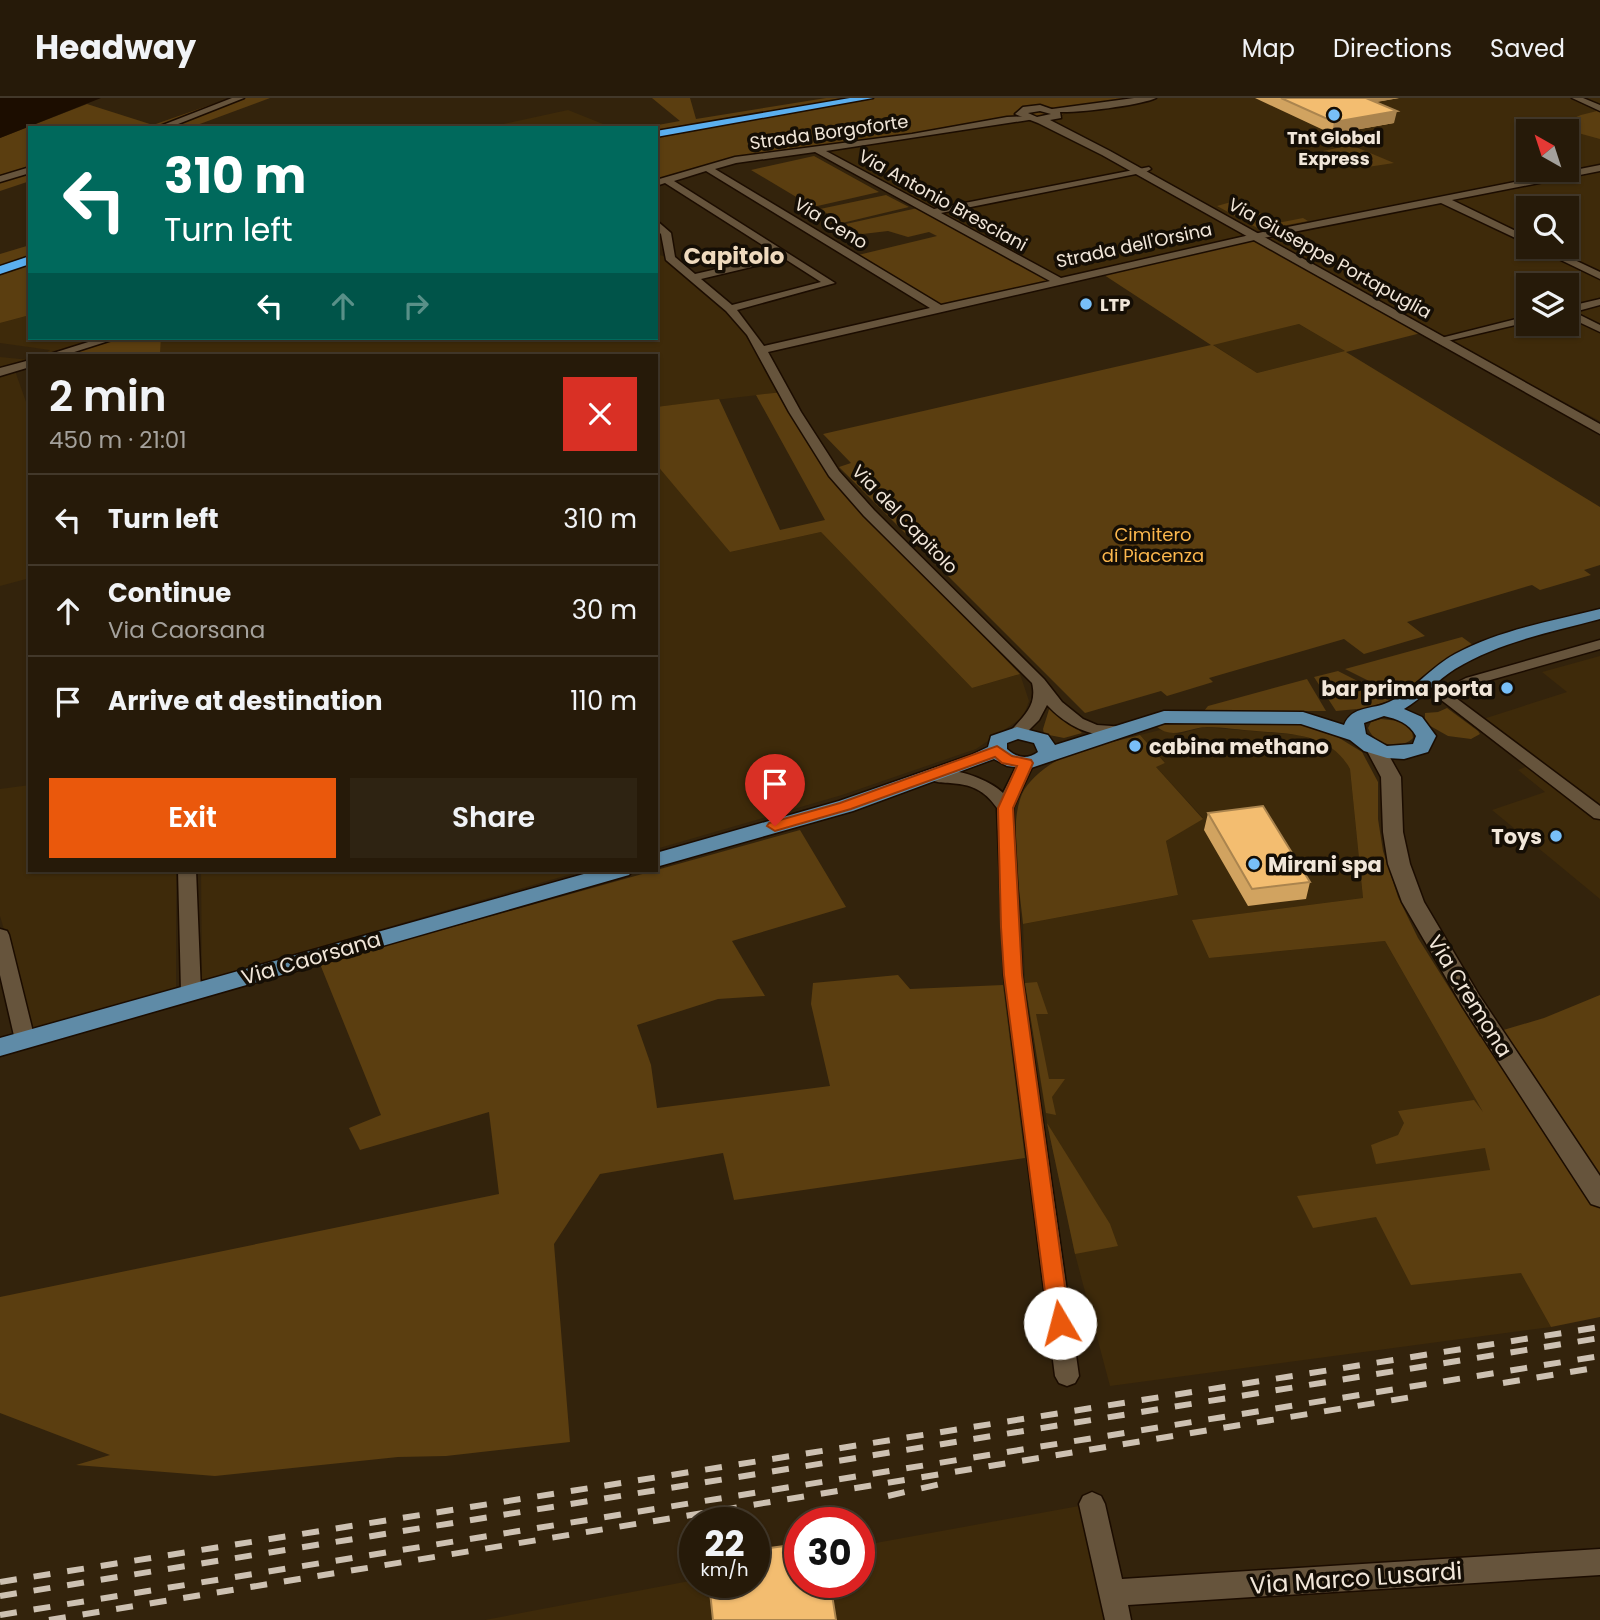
<!DOCTYPE html>
<meta charset="utf-8">
<style>
:root{--surface:#261a09;--page:#2e2312;--text:#f1f3f6;--muted:#a4a19c;--line:#42382a;--accent:#ea580c}
body{margin:0;font-family:Poppins,sans-serif;background:var(--page);color:var(--text);height:100vh;display:flex;flex-direction:column;font-size:26px;white-space:nowrap}
*{box-sizing:border-box;margin:0}
p{font-size:23px;color:var(--muted)}
.icon{flex:none;width:38px;height:38px;fill:none;stroke:currentColor;stroke-width:2;stroke-linecap:round;stroke-linejoin:round}
.map{position:relative;flex:1;overflow:hidden}
.side{position:absolute;left:28px;top:256px;width:630px;height:518px;display:flex;flex-direction:column;background:var(--surface);border-radius:0px;box-shadow:0 2px 5px #0004,0 0 0 2px var(--line)}
.side>*{flex:none}
.hud{position:absolute;left:28px;top:28px;width:630px;height:214px;border-radius:0px;box-shadow:0 2px 5px #0004,0 0 0 2px var(--line);background:#00695c;color:#fff;overflow:hidden}
.needle{width:46px;rotate:321deg}
.controls{position:absolute;left:1516px;top:21px;display:grid;gap:14px}
.controls a{display:grid;place-items:center;width:63px;height:63px;border-radius:0px;background:var(--surface);box-shadow:0 2px 5px #0004,0 0 0 2px var(--line);font-size:35px}
.speed{position:absolute;left:679px;top:1409px;display:flex;gap:14px;font-size:35px;font-weight:700;text-align:center}
.speed>*{display:grid;place-content:center;width:91px;height:91px;border-radius:50%;background:var(--surface);box-shadow:0 2px 5px #0004,0 0 0 2px var(--line);line-height:1}
.speed small{font-size:18px;font-weight:400}
.speed .limit{border:10px solid #d22;background:#fff;color:#111}
.pin{position:absolute;display:grid;place-items:center;width:60px;height:60px;color:#fff;margin:-72px -30px;border-radius:50% 50% 50% 0;rotate:-45deg;box-shadow:0 0 7px #0007}
.pin .icon{rotate:45deg}
.me{position:absolute;width:77px;margin:-38px;rotate:352deg;stroke-linejoin:round;filter:drop-shadow(0 0 5px #0008)}
.turn{display:flex;align-items:center;gap:24px;height:147px;padding:0 21px;font-size:32px}
.turn .icon{width:91px;height:91px;stroke-width:2.5}
.turn b{display:block;font-size:49px;line-height:60px}
.lanes{display:flex;align-items:center;height:66px;padding:0 21px;background:#0003;justify-content:center;gap:35px;direction:ltr}
.lanes .off{opacity:.35}
.round{display:grid;place-items:center;flex:none;width:74px;height:74px;border-radius:0px;background:var(--page)}
.summary{display:flex;align-items:center;justify-content:space-between;height:119px;padding:0 21px}
h1{font-size:42px;font-weight:600;line-height:52px}
.cta{display:flex;gap:14px;margin-top:auto;padding:14px 21px}
.cta a{flex:1;height:80px;border-radius:0px;background:var(--accent);color:#fff;font-size:28px;font-weight:600;line-height:80px;text-align:center}
.cta a+a{background:var(--page);color:var(--text)}
ul{padding:0;list-style:none}
li{display:flex;align-items:center;gap:21px;height:91px;padding:0 21px;border-top:2px solid var(--line)}
li div{flex:1}
li b{display:block;font-size:26px}
li em{font-style:normal}
header{display:flex;align-items:center;gap:42px;box-sizing:border-box;height:98px;padding:0 35px;background:var(--surface);border-bottom:2px solid var(--line)}
header strong{font-size:33px}
nav{display:flex;gap:38px;margin-inline-start:auto;font-size:24px}
.map>svg:first-child{display:block}
.built{fill:#3e2a0a;fill-rule:evenodd}
.green{fill:#5b3e10;fill-rule:evenodd}
.water{fill:#1c0d00}
.lines{fill:none;stroke-linecap:round;stroke-linejoin:round}
.street-casing{stroke:#1b0c00;stroke-width:3}
.secondary-casing{stroke:#1b0c00;stroke-width:3}
.primary-casing{stroke:#1b0c00;stroke-width:3}
.highway-casing{stroke:#1b0c00;stroke-width:3}
.street{fill:#66543c;fill-rule:evenodd}
.secondary{fill:#66543c;fill-rule:evenodd}
.primary{fill:#5f8ba7;fill-rule:evenodd}
.highway{fill:#5bafef;fill-rule:evenodd}
.rail{stroke:#cdc1b2;stroke-width:6;stroke-dasharray:17 17;stroke-linecap:butt}
.wall{fill:#d1a360}
.shaded-wall{fill:#aa844e}
.building{fill:#f3bd70;stroke:#aa844e;stroke-width:2}
.route{fill:#ea580c;stroke:#983908;stroke-width:2}
.poi-dot{fill:#78bff8;stroke:#150e05;stroke-width:2.5}
.labels{text-anchor:middle;dominant-baseline:central;stroke-width:7;stroke-linejoin:round;paint-order:stroke}
.far-street-label{font-size:18px;fill:#f1e6d9;stroke:#150e05}
.far-poi-label{font-size:18px;font-weight:bold;fill:#f1e6d9;stroke:#150e05}
.far-park-label{font-size:18px;fill:#fcb74d;stroke:#150e05}
.poi-label{font-size:21px;font-weight:bold;fill:#f1e6d9;stroke:#150e05;text-anchor:end}
.street-label{font-size:21px;fill:#f1e6d9;stroke:#150e05}
.far-district-label{font-size:23px;font-weight:bold;fill:#efdabe;stroke:#150e05}
.near-street-label{font-size:24px;fill:#f1e6d9;stroke:#150e05}
</style>
<header>
<strong>Headway</strong>
<nav><a>Map</a><a>Directions</a><a>Saved</a></nav>
</header>
<div class="map">
<svg width="1600" height="1522" viewBox="0 0 1600 1522">
<rect width="100%" height="100%" fill="#33230c"/>
<path class="built" d="M1156,0H1600V323L1442,240L1260,138L1057,183L815,51L988,25L1061,19L1066,15L1086,10ZM1528,33H1566V72H1528ZM1528,110H1566V149H1528ZM1528,187H1566V226H1528Z
M568,12L613,30H485Z
M656,156L670,160L751,236L783,294L656,309V257H160L161,240H656Z
M30,217V240H117L52,257H43L50,252L0,245V225Z
M1299,226L1345,253L1257,275L1212,246Z
M0,259L30,262L14,270L30,315V480L0,488Z
M656,363L730,454L821,434L972,590L1020,576L1029,603L1023,619L976,651L842,697L656,751Z
M1600,558V801L1492,712L1545,694L1518,672L1533,666L1477,623L1567,594L1542,574Z
M1204,629L1300,637L1328,647L1343,658L1350,671L1363,800L1193,822L1209,860L1385,843L1560,1148L1522,1175L1551,1229L1110,1288L1075,1156L1047,1025L1025,885L1023,826L1178,797L1166,743L1203,720L1155,668L1165,665L1140,637L1160,632L1179,636Z
M30,687V772H176V890L34,933L0,818V691Z
M201,772H585L202,883Z
M1079,1408L1105,1522H485L695,1482V1484H859V1448Z"/>
<path class="green" d="M230,0H270L189,30H30V83L0,93V40L87,6L153,27Z
M652,0H690L696,21L826,0H1156C1132,3 1108,6 1085,10C1059,15 1051,25 1021,22L735,62L656,85V30H641L680,23Z
M1597,13L1600,14V41L1567,32L1560,26L1581,17Z
M1351,47L1394,65L1361,70L1323,53Z
M814,58L879,94L813,109L751,72Z
M886,97L909,109L842,125L820,111Z
M1231,104C1243,111 1255,112 1268,119L1257,121L1267,127L1303,120L1308,123L1261,132L1217,108Z
M922,109L1056,182L938,210L854,158L937,138L929,134L908,139L888,133L854,137L837,128Z
M1254,139L1425,234L1346,254L1600,409V467L1584,472L1591,477L1540,492L1532,487L1407,524L1425,538L1364,556L1344,541L1209,580L1213,584L1167,598L1161,593L1085,615L839,369L851,365L823,336L1211,247L1098,173ZM1299,226L1345,253L1257,275L1213,247Z
M30,147V217L0,225V156Z
M117,240H161L160,257H52Z
M783,294L863,414L1020,576L972,590L821,434L730,454L656,366V309L719,301L780,432L825,422L756,297Z
M1462,539L1473,547L1439,565L1399,598L1345,571Z
M1338,573L1393,601L1368,610L1336,613L1314,579Z
M1307,581L1326,613H1204L1208,608Z
M1051,605L1082,635L1064,640L1044,636L1043,631Z
M1447,610L1478,633L1480,636L1471,641L1448,638L1425,625V615L1438,614Z
M1381,621L1399,623L1412,632L1413,640C1400,653 1374,647 1368,630L1371,624Z
M1171,625L1304,626L1336,638L1362,654L1378,684V721L1383,753L1398,799L1418,840L1480,939L1544,920L1600,897V1219L1551,1229L1521,1175L1411,1187L1376,1119L1313,1130L1297,1098L1490,1072L1485,1050L1376,1066L1371,1047L1398,1037L1404,1025L1398,1013L1474,1002L1483,1014L1385,843L1209,860L1192,822L1363,800L1350,671C1331,636 1292,636 1256,633C1240,632 1223,629 1207,629C1189,629 1173,643 1156,628Z
M1140,637L1165,665L1156,669L1203,721L1166,743L1178,797L1023,826C1020,792 1008,728 1022,696C1029,681 1047,667 1062,660C1086,649 1114,644 1140,637Z
M800,732L846,809L732,843L765,898L718,901L637,927L651,967L657,1010L830,988L811,906L813,885L898,877L910,891L1003,887L1025,1060L734,1102L723,1055L600,1076L554,1146L570,1344L446,1358L398,1359L215,1378L76,1367L110,1357L0,1315V1199L499,1096L489,1014L360,1052L349,1030L381,1017L320,866Z
M1037,884L1048,916H1036L1049,981H1065L1052,999L1056,1017L1046,1015L1025,885Z
M1047,1025L1110,1126L1118,1148L1075,1156Z"/>
<path class="water" d="M0,0H101L0,40Z"/>
<g class="lines">
<g class="street-casing">
<path id="street" d="M232,0H244L168,30H155Z
M1134,0H1156C1143,7 1057,19 1045,12Z
M1572,0H1583L1600,7V13Z
M1007,19L1031,18L1035,21L826,53L934,111L1149,69L1151,71L1146,74L941,115L1061,180L1263,134L1600,67V73L1452,102L1528,139V146L1441,105L1263,140L768,254L801,314L839,373L874,412L1044,581L1062,604L1083,621L1097,627L1126,629L1128,632L1126,635C1095,643 1068,629 1047,607L1039,622L1023,638H1011L1009,635C1022,619 1038,609 1032,585L864,418L829,378L789,314L747,237L726,213L666,162L661,136L656,131V122L671,135L675,159L695,176L778,157L665,85L656,88V82L735,59L912,36ZM815,54L1050,183L941,207L715,71L736,65ZM706,73L930,210L764,248L737,212L835,185L674,83ZM785,161L821,184L732,207L701,181Z
M30,69V75L0,84V78Z
M1534,149H1547L1600,174V181Z
M1600,201V207L1574,214L1600,227V234L1566,218V209Z
M1528,218V224L1439,245L1433,242Z
M101,240H118L65,257H47Z
M30,262V269L0,278V270Z
M1600,542V551L1476,586L1459,595L1456,600L1600,708V721L1594,720L1440,601L1448,589L1466,580Z
M1026,660L1034,665L1013,710L1022,877L1079,1278L1075,1285L1067,1288L1059,1285L1055,1278L1004,877L997,710C972,673 940,693 925,678C940,662 990,681 1003,695L1018,665Z
M178,772H196L201,894L198,899H184L181,894Z
M0,831L7,833L9,837L35,942L32,947L25,949L18,947L15,942L0,877Z
M1092,1394L1101,1398L1105,1406L1122,1481L1600,1451V1477L1128,1507L1131,1522H1105L1079,1406L1083,1398Z"/>
</g>
<g class="secondary-casing">
<path id="secondary" d="M1040,7L1060,14L1061,20L1050,22L1110,53L1600,326V336L1102,57L1038,25L1015,16L1023,9ZM1040,13L1051,16L1037,19L1028,15Z
M1376,645L1383,647L1401,679L1403,734L1410,766L1424,804L1479,897L1600,1078V1109L1591,1106L1463,909L1402,804L1388,766L1383,734L1381,679L1366,651Z"/>
</g>
<g class="primary-casing">
<path id="primary" d="M1600,511V521C1551,534 1499,544 1455,571C1437,582 1423,600 1404,611L1422,619L1436,638L1428,654L1404,661L1387,660L1364,653L1350,642L1301,626L1165,625L1028,671L1007,668L994,661L853,713L656,769V755L839,703L971,657L988,649L991,638L1017,629L1048,637L1055,647L1164,613L1303,614L1344,627C1352,607 1373,612 1389,604C1414,592 1431,569 1455,556C1499,532 1552,523 1600,511ZM1384,618C1397,621 1409,625 1416,638L1413,646L1387,648L1366,636L1364,625ZM1018,641L1034,645L1038,654C1027,662 1017,660 1007,651V645Z
M598,772H633L629,777L0,958V940Z"/>
</g>
<g class="highway-casing">
<path id="highway" d="M850,0H873L656,39V33Z
M30,158V166L0,176V168Z"/>
</g>
<use href="#street" class="street"/>
<use href="#secondary" class="secondary"/>
<use href="#primary" class="primary"/>
<use href="#highway" class="highway"/>
<path class="rail" d="M1503,1285L1600,1269
M888,1398L949,1384
M0,1484L1600,1229
M0,1498L1600,1240
M0,1517L1600,1258
M49,1522L1424,1297"/>
</g>
<path class="wall" d="M1255,0H1399L1375,4L1394,25L1332,36Z
M1208,715L1310,784L1306,801L1248,808L1204,732Z"/>
<path class="shaded-wall" d="M1357,0H1399L1355,8Z
M1397,13L1394,25L1332,36L1334,24Z"/>
<path class="building" d="M1281,0H1366L1397,13L1334,24Z
M1263,708L1310,784L1252,791L1208,715Z
M800,1446V1484H830L836,1522H713L709,1484H754V1452Z"/>
<path class="route" d="M997,648L1012,658L1031,662L1033,665L1013,710L1022,877L1070,1225L1067,1231L1060,1234L1053,1231L1049,1225L1004,877L1001,829L998,710L1017,668L1002,665L995,659L851,711L775,733L767,728L769,725L840,705Z"/>
<g class="poi-dot">
<circle cx="1334" cy="17" r="7"/>
<circle cx="1086" cy="206" r="7"/>
<circle cx="1507" cy="590" r="7"/>
<circle cx="1135" cy="648" r="7"/>
<circle cx="1556" cy="738" r="7"/>
<circle cx="1254" cy="766" r="7"/>
</g>
<g class="labels">
<g class="far-street-label">
<text transform="translate(829 34) rotate(-8)">Strada Borgoforte</text>
<text transform="translate(943 102) rotate(29)">Via Antonio Bresciani</text>
<text transform="translate(831 125) rotate(31)">Via Ceno</text>
<text transform="translate(1134 147) rotate(-12)">Strada dell'Orsina</text>
<text transform="translate(1330 160) rotate(29)">Via Giuseppe Portapuglia</text>
<text transform="translate(905 421) rotate(46)">Via del Capitolo</text>
</g>
<g class="far-poi-label">
<text x="1334" y="39">Tnt Global<tspan x="1334" dy="21">Express</tspan></text>
<text x="1100" y="206" text-anchor="start">LTP</text>
</g>
<g class="far-park-label">
<text x="1153" y="436">Cimitero<tspan x="1153" dy="21">di Piacenza</tspan></text>
</g>
<g class="poi-label">
<text x="1493" y="590">bar prima porta</text>
<text x="1149" y="648" text-anchor="start">cabina methano</text>
<text x="1542" y="738">Toys</text>
<text x="1268" y="766" text-anchor="start">Mirani spa</text>
</g>
<g class="street-label">
<text transform="translate(311 860) rotate(-16)">Via Caorsana</text>
<text transform="translate(1470 898) rotate(58)">Via Cremona</text>
</g>
<g class="far-district-label">
<text x="734" y="158">Capitolo</text>
</g>
<g class="near-street-label">
<text transform="translate(1356 1480) rotate(-4)">Via Marco Lusardi</text>
</g>
</g>
</svg>
<div class="controls">
<a><svg class="needle" viewBox="-14 -14 28 28"><path d="M0-13l5 13h-10z" fill="#e53935"/><path d="M0 13l5-13h-10z" fill="#a4a19c"/></svg></a>
<a><svg class="icon" aria-label="search" viewBox="0 0 24 24"><circle cx="10" cy="10" r="6"/><path d="M15 15l6 6"/></svg></a>
<a><svg class="icon" aria-label="layers" viewBox="0 0 24 24"><path d="M12 4l9 5-9 5-9-5zM3 14l9 5 9-5"/></svg></a>
</div>
<div class="speed"><div>22<small>km/h</small></div><div class="limit">30</div></div>
<div class="pin" style="left:775px;top:728px;background:#d93025"><svg class="icon" aria-label="arrive" viewBox="0 0 24 24"><path d="M6 21V4h12l-3 4 3 4H6"/></svg></div>
<svg class="me" style="left:1060px;top:1225px" viewBox="-20 -20 40 40"><circle r="19" fill="#fff"/><path d="M0-13L10 11 0 6-10 11z" fill="#ea580c"/></svg>
<div class="hud">
<div class="turn"><svg class="icon" aria-label="left" viewBox="0 0 24 24"><path d="M17 20v-9H6M10 6l-5 5 5 5"/></svg><div><b>310 m</b>Turn left</div></div>
<div class="lanes"><svg class="icon" aria-label="left" viewBox="0 0 24 24"><path d="M17 20v-9H6M10 6l-5 5 5 5"/></svg><svg class="icon off" aria-label="ahead" viewBox="0 0 24 24"><path d="M12 20V5M6 11l6-6 6 6"/></svg><svg class="icon off" aria-label="right" viewBox="0 0 24 24"><path d="M7 20v-9h11M14 6l5 5-5 5"/></svg></div>
</div>
<section class="side">
<div class="summary"><div><h1>2 min</h1><p>450 m · 21:01</p></div><a class="round" style="background:#d93025;color:#fff"><svg class="icon" aria-label="close" viewBox="0 0 24 24"><path d="M6 6l12 12M18 6L6 18"/></svg></a></div>
<ul>
<li><svg class="icon" aria-label="left" viewBox="0 0 24 24"><path d="M17 20v-9H6M10 6l-5 5 5 5"/></svg><div><b>Turn left</b></div><em>310 m</em></li>
<li><svg class="icon" aria-label="ahead" viewBox="0 0 24 24"><path d="M12 20V5M6 11l6-6 6 6"/></svg><div><b>Continue</b><p>Via Caorsana</p></div><em>30 m</em></li>
<li><svg class="icon" aria-label="arrive" viewBox="0 0 24 24"><path d="M6 21V4h12l-3 4 3 4H6"/></svg><div><b>Arrive at destination</b></div><em>110 m</em></li>
</ul>
<div class="cta"><a>Exit</a><a>Share</a></div>
</section>
</div>
